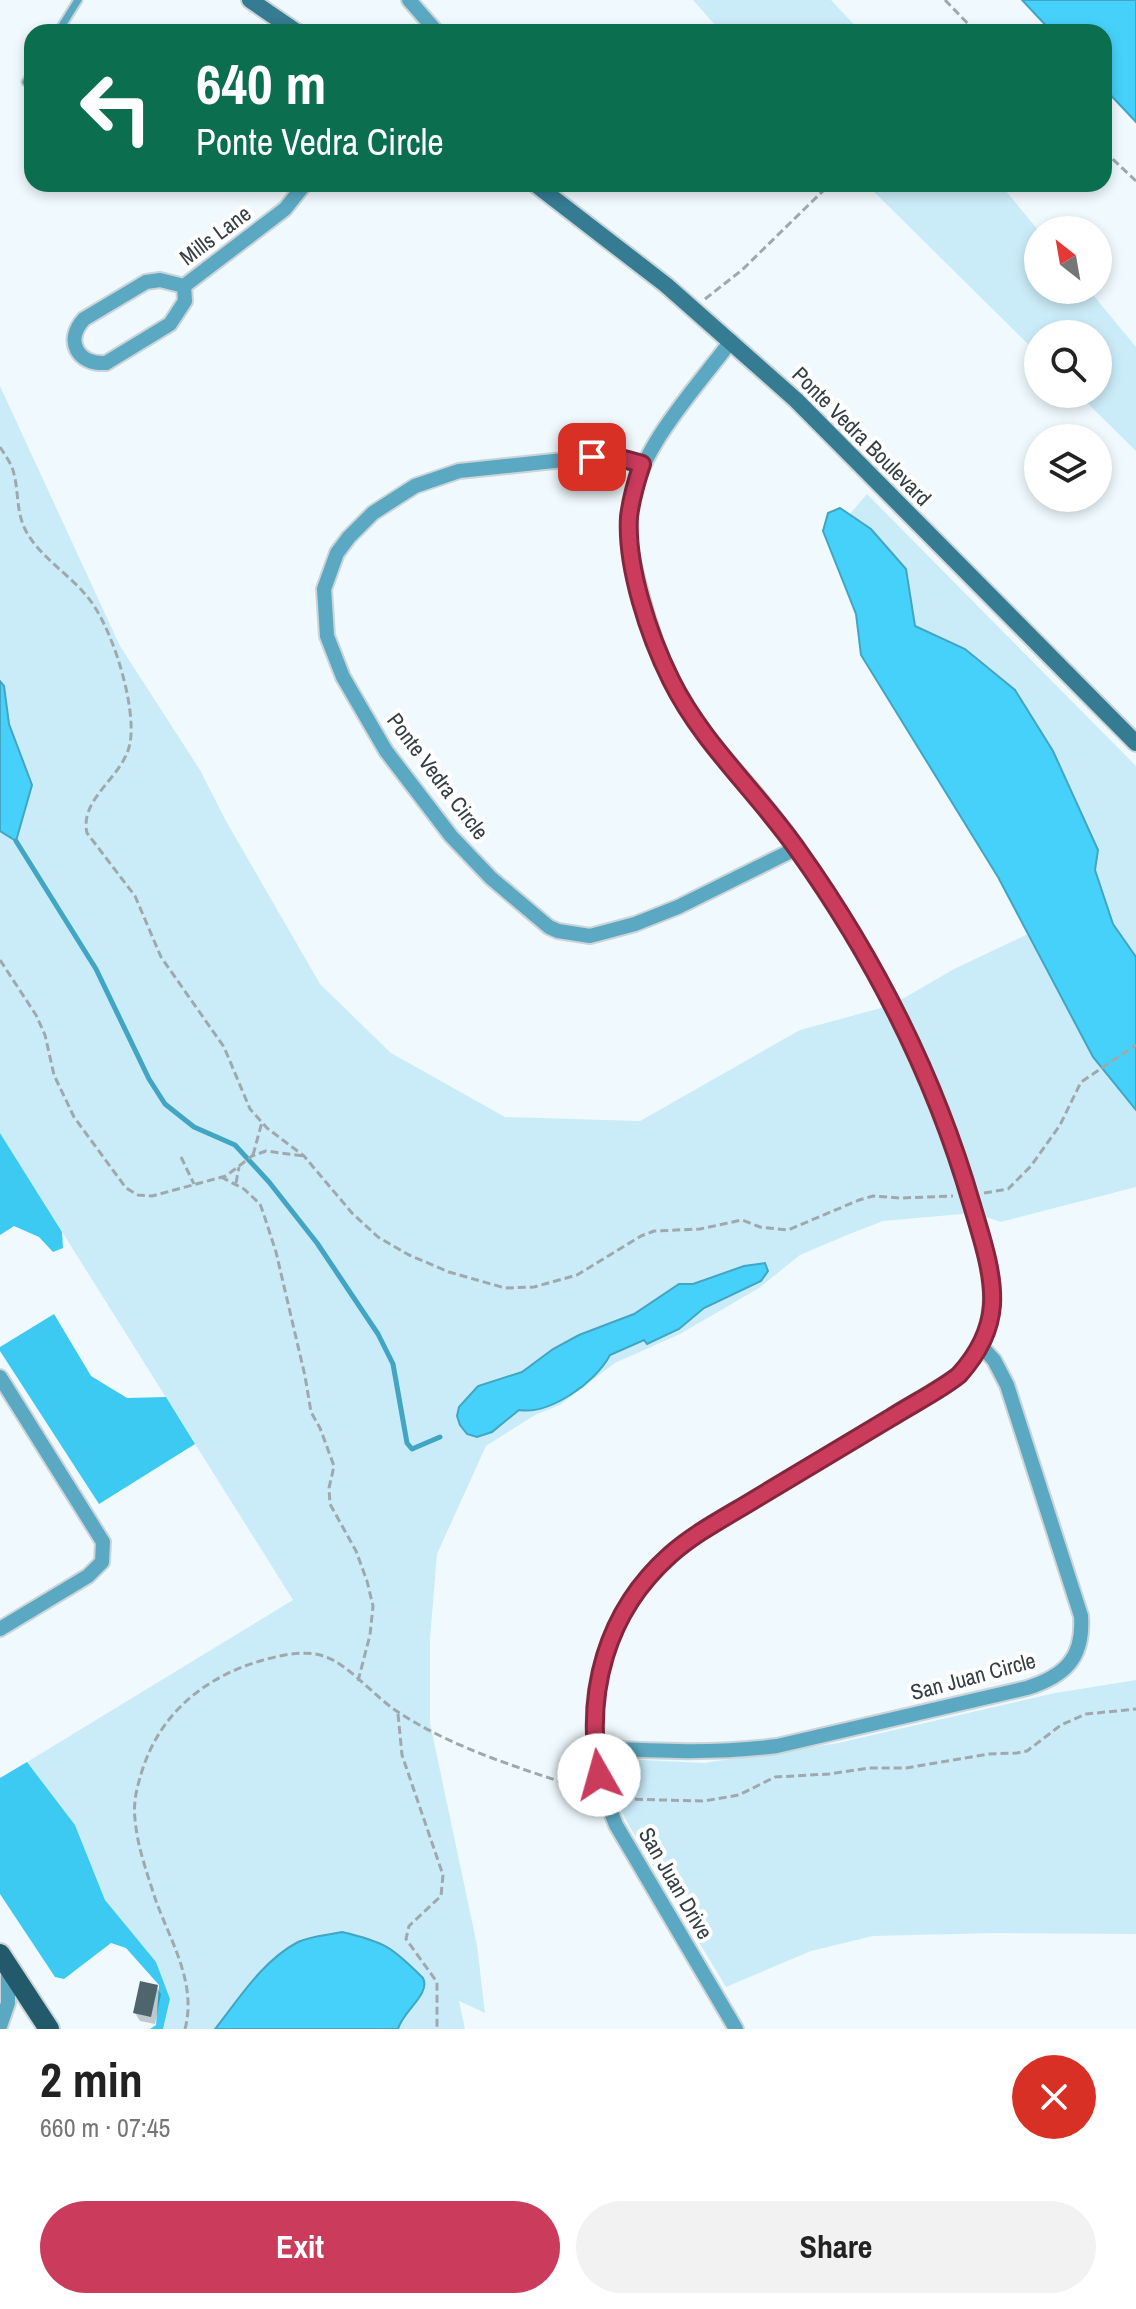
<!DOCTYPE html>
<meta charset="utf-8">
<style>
:root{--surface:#fff;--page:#f2f2f2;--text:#222;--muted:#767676;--accent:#cb3b5c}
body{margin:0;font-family:"Archivo Narrow",sans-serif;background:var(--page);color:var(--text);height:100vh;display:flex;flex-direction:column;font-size:30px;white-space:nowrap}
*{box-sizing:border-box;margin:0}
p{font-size:26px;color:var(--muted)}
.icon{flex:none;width:44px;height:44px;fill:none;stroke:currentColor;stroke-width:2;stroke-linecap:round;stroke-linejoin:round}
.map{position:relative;height:2029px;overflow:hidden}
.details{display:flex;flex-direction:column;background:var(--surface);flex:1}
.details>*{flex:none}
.guide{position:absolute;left:24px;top:24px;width:1088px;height:168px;border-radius:24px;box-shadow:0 4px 12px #0003;background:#0b6e4f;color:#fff;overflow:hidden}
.needle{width:52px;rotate:329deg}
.controls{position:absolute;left:1024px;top:216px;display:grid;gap:16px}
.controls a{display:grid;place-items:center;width:88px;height:88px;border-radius:50%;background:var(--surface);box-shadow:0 4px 12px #0003;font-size:40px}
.pin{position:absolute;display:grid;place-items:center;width:68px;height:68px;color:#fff;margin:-34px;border-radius:16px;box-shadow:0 4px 12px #0006}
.me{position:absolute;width:88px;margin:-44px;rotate:353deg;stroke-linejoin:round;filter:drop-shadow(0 0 6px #0008)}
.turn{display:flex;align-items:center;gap:28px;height:168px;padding:0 40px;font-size:36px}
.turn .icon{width:104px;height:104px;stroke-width:2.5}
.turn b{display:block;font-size:56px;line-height:68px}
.round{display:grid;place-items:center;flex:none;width:84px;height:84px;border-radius:42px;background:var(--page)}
.headline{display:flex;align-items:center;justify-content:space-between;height:136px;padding:0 40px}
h1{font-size:48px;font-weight:800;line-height:60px}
.primary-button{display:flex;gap:16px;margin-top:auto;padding:16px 40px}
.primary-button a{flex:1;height:92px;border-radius:48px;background:var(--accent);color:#fff;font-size:32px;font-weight:800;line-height:92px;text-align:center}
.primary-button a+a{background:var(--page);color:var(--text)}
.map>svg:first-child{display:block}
.green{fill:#caecf8}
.forest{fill:#3cc9f2}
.water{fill:#46d1fa;stroke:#41a5c3;stroke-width:2}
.shadow{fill:#0003}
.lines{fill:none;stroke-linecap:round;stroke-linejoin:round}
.stream{stroke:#41a5c3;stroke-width:5}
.building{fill:#4e656d}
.lane-casing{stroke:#cbd5d9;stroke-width:11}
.street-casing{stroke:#cbd5d9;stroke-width:18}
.secondary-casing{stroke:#cbd5d9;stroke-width:20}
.primary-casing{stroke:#cbd5d9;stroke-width:24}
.path{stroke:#9fa9ad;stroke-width:3;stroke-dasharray:8 4;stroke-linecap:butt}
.lane{stroke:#5ba8c2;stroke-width:7}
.street{stroke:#5ba8c2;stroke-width:14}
.secondary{stroke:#357b91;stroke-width:16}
.primary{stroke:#225a6b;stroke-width:20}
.route-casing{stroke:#84263c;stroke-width:20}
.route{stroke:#cb3b5c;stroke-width:14}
.labels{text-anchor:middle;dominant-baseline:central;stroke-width:8;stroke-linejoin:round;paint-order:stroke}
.street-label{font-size:22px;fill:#353f43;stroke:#fff}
</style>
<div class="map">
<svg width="1136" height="2029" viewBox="0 0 1136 2029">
<rect width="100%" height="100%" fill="#f0fafe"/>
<path class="green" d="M693,0H831L861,32H721Z
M866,184H1000L1038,230V290H1089L1136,347V451L1078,394H1098V334H1038V354Z
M0,386L120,646L200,770L226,821L320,984L391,1053L505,1117L640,1121L800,1030L892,1005L954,969L1028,934L1093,1057L1136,1110V1187L1001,1222L974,1213L883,1221L847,1235L800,1255L759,1288L680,1334L615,1363L560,1405L535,1415L486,1446L437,1554L430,1639V1723L477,1945L485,2013L459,2001L465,2029H163L170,1999L127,1928L105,1900L75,1825L27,1762L293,1600L0,1133Z
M867,494L1136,766V957L1113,924L1095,870L1098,850L1053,751L1015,690L965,650L915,626L906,569L849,515Z
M1136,1680V1934L998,1933L873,1936L811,1951L726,1987L632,1831L618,1805L609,1769L624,1759L704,1763L838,1743L1055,1693Z"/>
<path class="forest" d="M0,1133L62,1232L63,1248L53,1252L39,1237L14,1226L0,1235Z
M54,1314L91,1376L127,1398L166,1397L195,1444L99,1504L0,1351V1347Z
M27,1762L75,1825L105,1900L156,1962L170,1999L163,2029H150L156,2025L159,1985L126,1948L111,1943L64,1979L55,1977L0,1894V1778Z"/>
<path class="water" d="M1022,0H1136V122L1104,88V32H1052Z
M840,508L871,529L906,569L915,626L965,649L1015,690L1053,751L1098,850L1095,870L1113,924L1136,957V1110L1093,1057L998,877L861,655L856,614L823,531L828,513Z
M0,681L4,686L9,724L32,785L16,841L0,831Z
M765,1263L768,1271L761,1281L704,1308L679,1329L647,1344L644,1340L610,1355C596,1382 550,1415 519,1410L492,1432L477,1437L467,1434L460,1425L457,1416L459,1407L478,1386L522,1372L553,1349L579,1335L634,1314L679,1284H693L744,1266Z
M342,1932C385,1942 392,1947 423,1978C431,1994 403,2011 398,2029H215C239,1999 262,1961 298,1942C310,1936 328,1935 342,1932Z"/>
<path class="shadow" d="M156,1986L161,1994L155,2024L140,2021L135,2013Z"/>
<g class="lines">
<path class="stream" d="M16,841L96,969L149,1079L165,1104L194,1127L235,1145L269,1182L317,1243L378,1334L393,1364L407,1443L412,1449L440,1437"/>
</g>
<path class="building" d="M140,1981L158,1985L151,2017L133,2013Z"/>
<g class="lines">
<g class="lane-casing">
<path id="lane" d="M58,32L78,0
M26,82L32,73"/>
</g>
<g class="street-casing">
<path id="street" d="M409,0L437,32
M160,280L184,286L185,301L170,324L106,363C78,365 64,341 84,319L146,282Z
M184,286L285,209L305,184
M731,341C694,391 634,452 629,516C627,542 634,568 641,593C652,637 667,678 692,716C711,744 735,769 757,795C785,829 811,866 834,903C894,1000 942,1101 973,1211C991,1271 1007,1324 959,1375L695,1536C597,1609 569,1713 616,1825L736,2029
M642,464L613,456L592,457L459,471L415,486L373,513L349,537L337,553L324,589L327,636L343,677L386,751L451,836L491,878L549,927L558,931L590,936L635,924L678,907L797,848
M0,1377L103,1542L102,1562L88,1576L0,1629
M594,1748C656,1751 716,1754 777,1746L1027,1688C1065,1676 1084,1658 1081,1616L1007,1385L994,1360L981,1346
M0,2026L8,2003V1972"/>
</g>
<g class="secondary-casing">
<path id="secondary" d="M250,0L297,32
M535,184L666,285L796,400L1136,743"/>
</g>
<g class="primary-casing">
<path id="primary" d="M0,1954L49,2029"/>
</g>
<path class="path" d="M945,0L976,32
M1104,151L1136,181
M705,299L742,270L830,184
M0,447C5,455 12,464 14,474C19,494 16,514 27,533C41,557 67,573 85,594C111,622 137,706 130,743C124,777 79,798 87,833L135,896L161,957L224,1047L250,1109L267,1128L304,1156L352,1213L378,1237L409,1255L449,1272L505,1288L534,1287L577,1275L641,1236L654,1231L700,1229L742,1220L760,1227L788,1230L859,1200L873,1196L900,1198L953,1196
M0,960L36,1015L45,1035L54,1075L74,1117L126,1188L138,1195L152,1196L226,1176L252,1156L266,1151L304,1156
M253,1155L262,1122
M181,1157L194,1184
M221,1177L244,1189L260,1204L263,1212L276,1252L305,1376L311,1412L320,1428L334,1466L329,1488L330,1504L356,1551L367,1581L373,1606L370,1635L358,1681
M236,1183L239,1167
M984,1193L1008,1189L1031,1166L1060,1125L1081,1082L1136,1045
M398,1714L402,1755L443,1875L441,1896L409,1926L406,1939L437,1982V2029
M623,1799L704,1801L739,1795L775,1777L829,1774L869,1768H906L989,1754L1017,1753L1027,1751L1061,1725L1086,1714L1136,1709
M185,2029C197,1984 171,1942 156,1901C148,1876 137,1846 135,1819C133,1802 137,1787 142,1771C160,1714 203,1678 260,1661C281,1655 306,1649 326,1657C349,1665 376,1698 398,1712C456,1750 524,1769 588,1791"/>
<use href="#lane" class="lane"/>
<use href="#street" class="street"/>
<use href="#secondary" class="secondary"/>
<use href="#primary" class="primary"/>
</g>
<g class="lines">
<g class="route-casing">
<path id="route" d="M592,457L613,456L642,464C636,482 631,499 629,517C626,567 649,636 671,680C702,743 757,792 797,849C874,957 935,1077 972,1205C981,1236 994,1273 992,1305C990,1333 977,1355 959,1375C939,1391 914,1403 892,1417C847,1444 802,1471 757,1498C728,1516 696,1532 670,1555C606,1612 585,1692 599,1775"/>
</g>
<use href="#route" class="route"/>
</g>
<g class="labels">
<g class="street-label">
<text transform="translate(215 235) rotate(-37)">Mills Lane</text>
<text transform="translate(862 436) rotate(45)">Ponte Vedra Boulevard</text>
<text transform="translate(438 776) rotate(53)">Ponte Vedra Circle</text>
<text transform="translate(973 1676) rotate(-15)">San Juan Circle</text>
<text transform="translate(676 1883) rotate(60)">San Juan Drive</text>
</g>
</g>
</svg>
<div class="controls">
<a><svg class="needle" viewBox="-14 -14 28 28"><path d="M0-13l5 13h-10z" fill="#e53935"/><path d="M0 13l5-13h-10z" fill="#767676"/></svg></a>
<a><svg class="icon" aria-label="search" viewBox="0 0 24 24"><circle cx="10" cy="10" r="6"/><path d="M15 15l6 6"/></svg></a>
<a><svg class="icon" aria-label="layers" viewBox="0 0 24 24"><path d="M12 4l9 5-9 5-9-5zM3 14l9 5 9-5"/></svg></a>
</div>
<div class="pin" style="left:592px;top:457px;background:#d93025"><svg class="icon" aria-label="arrive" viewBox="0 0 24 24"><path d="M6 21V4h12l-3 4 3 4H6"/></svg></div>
<svg class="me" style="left:599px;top:1775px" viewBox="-20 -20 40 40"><circle r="19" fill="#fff"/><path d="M0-13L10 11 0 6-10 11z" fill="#cb3b5c"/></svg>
<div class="guide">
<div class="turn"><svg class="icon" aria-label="left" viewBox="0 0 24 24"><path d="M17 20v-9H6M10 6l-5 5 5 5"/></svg><div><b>640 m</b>Ponte Vedra Circle</div></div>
</div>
</div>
<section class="details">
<div class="headline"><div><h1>2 min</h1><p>660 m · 07:45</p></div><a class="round" style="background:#d93025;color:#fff"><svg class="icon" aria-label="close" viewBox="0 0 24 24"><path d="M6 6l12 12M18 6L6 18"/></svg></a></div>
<div class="primary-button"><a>Exit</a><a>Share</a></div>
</section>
